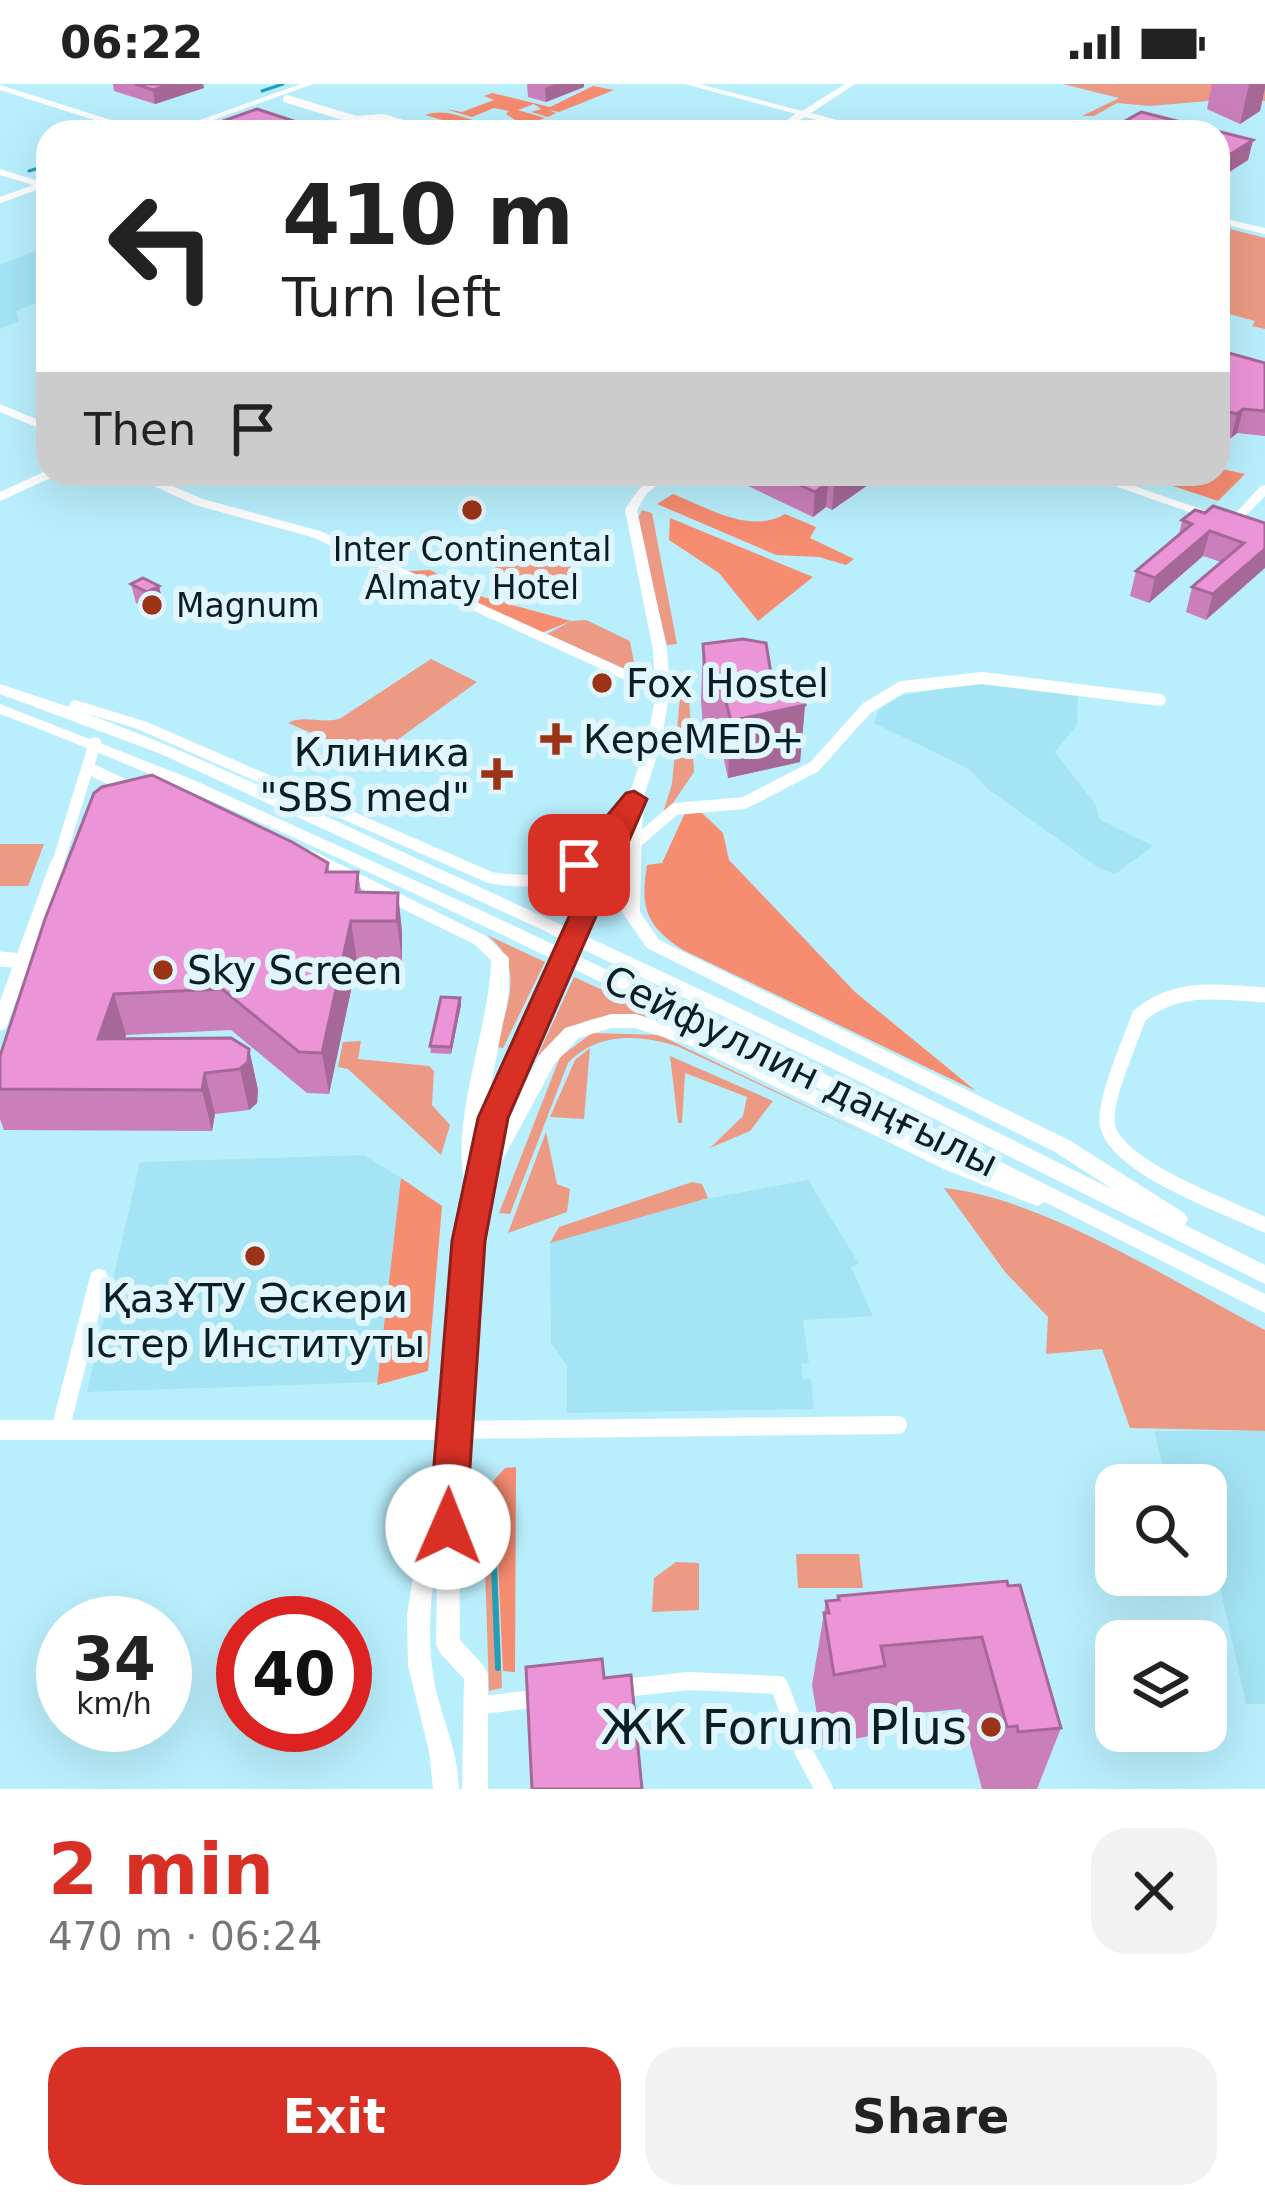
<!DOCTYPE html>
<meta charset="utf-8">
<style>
:root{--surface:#fff;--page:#f2f2f2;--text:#222;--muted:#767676;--accent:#d93025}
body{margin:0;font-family:"DejaVu Sans",sans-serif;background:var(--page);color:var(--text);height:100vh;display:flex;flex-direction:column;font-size:45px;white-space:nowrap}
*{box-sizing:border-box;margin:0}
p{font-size:39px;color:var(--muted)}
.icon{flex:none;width:66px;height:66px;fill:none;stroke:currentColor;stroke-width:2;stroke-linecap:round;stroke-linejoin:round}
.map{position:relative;height:1705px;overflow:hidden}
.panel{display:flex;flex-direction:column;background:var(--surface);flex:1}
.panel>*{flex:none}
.guide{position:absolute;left:36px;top:36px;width:1194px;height:366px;border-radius:36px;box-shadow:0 12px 48px #0002;background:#fff;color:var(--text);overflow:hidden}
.buttons{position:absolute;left:1095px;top:1380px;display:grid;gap:24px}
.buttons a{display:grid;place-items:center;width:132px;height:132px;border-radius:24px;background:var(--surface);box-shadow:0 12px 48px #0002;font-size:60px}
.speed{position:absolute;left:36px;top:1512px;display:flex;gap:24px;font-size:60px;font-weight:700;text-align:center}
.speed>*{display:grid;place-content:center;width:156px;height:156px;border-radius:50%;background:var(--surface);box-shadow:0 12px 48px #0002;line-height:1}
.speed small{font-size:30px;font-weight:400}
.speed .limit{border:18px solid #d22;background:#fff;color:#111}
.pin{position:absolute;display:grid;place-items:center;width:102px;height:102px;color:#fff;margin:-51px;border-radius:24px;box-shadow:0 6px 18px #0006}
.me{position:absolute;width:132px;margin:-66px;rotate:1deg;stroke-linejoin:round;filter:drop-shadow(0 0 9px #0008)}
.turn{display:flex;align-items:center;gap:42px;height:252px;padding:0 48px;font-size:54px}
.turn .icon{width:156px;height:156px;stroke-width:2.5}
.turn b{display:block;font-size:84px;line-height:102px}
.then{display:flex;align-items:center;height:114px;padding:0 48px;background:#0003;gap:24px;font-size:45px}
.round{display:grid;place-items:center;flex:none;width:126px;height:126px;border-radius:36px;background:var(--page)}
.summary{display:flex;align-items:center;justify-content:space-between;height:204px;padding:0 48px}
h1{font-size:72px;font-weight:700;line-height:90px;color:var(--accent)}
.action{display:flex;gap:24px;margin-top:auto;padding:24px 48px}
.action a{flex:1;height:138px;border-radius:36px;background:var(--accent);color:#fff;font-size:48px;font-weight:700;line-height:138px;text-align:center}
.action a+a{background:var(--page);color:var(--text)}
.status{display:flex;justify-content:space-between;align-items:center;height:84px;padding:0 60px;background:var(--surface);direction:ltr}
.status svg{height:33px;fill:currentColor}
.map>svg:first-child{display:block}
.built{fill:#a4e4f4}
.green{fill:#ec9a84}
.forest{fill:#f68c70}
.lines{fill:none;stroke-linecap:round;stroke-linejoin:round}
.stream-far1{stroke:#219fb9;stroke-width:3}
.stream{stroke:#219fb9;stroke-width:6}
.minor-far3{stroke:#fff;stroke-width:8}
.minor-far2{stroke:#fff;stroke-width:12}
.minor-far1{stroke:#fff;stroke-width:15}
.minor{stroke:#fff;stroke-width:18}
.tertiary{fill:#fff;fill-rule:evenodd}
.secondary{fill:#fff;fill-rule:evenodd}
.wall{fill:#cb7fba}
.shaded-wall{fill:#a56897}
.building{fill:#ec94d8;stroke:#a56897;stroke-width:3}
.route{fill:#d93025;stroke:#8d1f18;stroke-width:3}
.poi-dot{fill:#9b3417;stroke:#e1f6fc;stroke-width:4.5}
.labels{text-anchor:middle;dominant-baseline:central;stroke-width:12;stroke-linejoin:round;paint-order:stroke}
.far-poi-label{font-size:33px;fill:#091f24;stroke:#e1f6fc}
.poi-label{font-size:39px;fill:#091f24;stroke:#e1f6fc;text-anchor:start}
.street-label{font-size:39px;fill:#091f24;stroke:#e1f6fc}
.near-poi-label{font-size:48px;fill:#091f24;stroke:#e1f6fc;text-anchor:end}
</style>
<div class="status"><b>06:22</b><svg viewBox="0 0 49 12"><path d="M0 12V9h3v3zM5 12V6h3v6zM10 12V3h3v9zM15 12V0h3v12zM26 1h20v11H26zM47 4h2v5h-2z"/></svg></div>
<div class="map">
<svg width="1265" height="1705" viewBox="0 0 1265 1705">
<rect width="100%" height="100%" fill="#b9effd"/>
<path class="built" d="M43,164L48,166V214L16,227L19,237L0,245V181Z
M974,599L1078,611L1077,641L1055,668L1096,721L1099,735L1153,762L1115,790L1099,784L988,705L969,685L874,639L878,627L900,612Z
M364,1071L401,1094L377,1298L87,1308L140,1078Z
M808,1096L859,1180L851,1183L873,1232L803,1236L809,1279L801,1280L803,1295H811L814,1325L567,1329V1282L551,1259L550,1159L689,1118Z
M1154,1347H1265V1620H1246L1214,1476H1206V1401H1175L1173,1390H1165Z"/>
<path class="green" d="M1063,0H1265V17L1220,9L1208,17L1150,22L1117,19L1094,32H1082L1119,14Z
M1218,142L1265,154V245L1252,242L1255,237L1222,228L1218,231Z
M642,426L652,429L677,560L667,561L637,436Z
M529,464L576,486L536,510L488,488Z
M586,536L630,557L634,579L625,585L547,550L571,537Z
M431,575L477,598L371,675L288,639C303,630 323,641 341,634Z
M680,613L689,614L694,688L660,738L672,700Z
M0,760H44L28,802H0Z
M487,851L545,878L503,964L496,963C507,922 526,881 487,851Z
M574,893L693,947C638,930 581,916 544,972L538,971Z
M592,949L659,951L871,1053L679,963C641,950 597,948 568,979L510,1130L499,1129L560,973Z
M361,957L358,975L429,982L434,987L432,1021L450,1041L441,1071L348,985L338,983L343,958Z
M590,964L584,1035L550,1033L575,976Z
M670,972L773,1017L750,1047L710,1064L743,1032L747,1013L685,989L682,1039H678Z
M546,1048L557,1100L570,1105L567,1128L508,1149Z
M692,1098L702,1100L708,1114L550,1159L559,1143Z
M944,1104C1043,1114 1175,1199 1265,1246V1347L1130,1344L1102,1265L1046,1270L1048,1233L1005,1188Z
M494,1396L502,1604L489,1607L483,1421Z
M796,1470H859L863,1504H798Z
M676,1478L699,1479V1526L652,1528L654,1494Z"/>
<path class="forest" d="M593,2L614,6L559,28L549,26L556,29L548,33L531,28L541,25L534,20L518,26L545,34C495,54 475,45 425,31C457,19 487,53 520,39L506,30L509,27L494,24L472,33L445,25L462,28L494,16L484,12L492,9L550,23Z
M1218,384L1245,390L1218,417L1137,390H1218Z
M673,410C706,423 751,451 785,430L816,443L810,454L854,475L846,481L819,473L776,471L657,420Z
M670,434L813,493L758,537L719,489L669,456Z
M430,486L483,513L571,537L539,550L409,487Z
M685,729H702L723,749L729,776L855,908L976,1007L683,866C646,842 640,824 647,781L662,779Z
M401,1094L442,1122L428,1287L377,1301Z
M516,1383L515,1588L503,1587L494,1396L505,1384Z"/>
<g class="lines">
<path class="stream-far1" d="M262,7L283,0
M29,87L48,81"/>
<path class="stream" d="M491,1408L498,1584"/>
<path class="minor-far3" d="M287,15L356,36L383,34L430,48
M356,36L353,42L371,48"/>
<path class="minor-far2" d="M88,684L132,705
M634,760L675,725L744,719L814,683L867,624L902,603L982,594L1160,616
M56,785L95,659"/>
<path class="minor-far1" d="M0,875L23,877
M1265,911C1219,908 1176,900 1139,932C1130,959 1105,1012 1107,1038C1110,1082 1228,1123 1265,1141
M0,939L57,782"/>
<path class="minor" d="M60,1346L99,1194
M453,1346L898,1341
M616,1605L688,1597L779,1601L804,1668L824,1705
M476,1622L540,1614"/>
<path class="tertiary" d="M0,1L143,46L144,48H132L0,6Z
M128,390H144L203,415L320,447L655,599L653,566L625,426C637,406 648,390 673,390L647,409L637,426L667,566L670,608L660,663L643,715L591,838L522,981L502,1034L486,1106L459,1400L460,1556L484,1582L488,1590V1705H462L464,1595L440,1569L436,1561L437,1477C429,1518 427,1560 435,1602C443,1637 458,1668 459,1705H433L429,1667L408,1582L407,1532L418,1458L432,1412L437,1404L441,1356H0V1336H443L466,1106L484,1034L504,981L575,838L627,715L646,663L656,610L312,453L195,421Z
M1081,390H1099L1230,435L1261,402L1265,401V412L1240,438L1265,447V455Z"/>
<path class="secondary" d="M301,0H313L180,48H166Z
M685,0H699L802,27L845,0H855L811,29L880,48H864L805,33L780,48H769L796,30Z
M0,85L42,98L48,96V102L0,119V113L33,101L0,91Z
M1218,133L1265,144V150L1218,139Z
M0,320L48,340V348L0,328Z
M48,386V390H54L53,393L0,417V408Z
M0,600L69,623L70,618L75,616L147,638L492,788C570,801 586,768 629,711H641L643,715L640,828L659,856L1069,1056L1184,1129L1188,1135L1185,1141L1265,1181V1200L846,991L534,842L161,670L0,610ZM85,629L135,644L488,799C557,811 584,792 626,739L622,828L647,864L1055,1068L1114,1106C892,995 668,889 442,786C324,732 207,674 85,629Z
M0,620L189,694L489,830L785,970L1265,1210V1229L1045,1118L1037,1122L946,1086L691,962L635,944H611L579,954L555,979L483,1112L476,1114L469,1112C444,1049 490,947 491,876L474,860L299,774L296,770L299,766H311L486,852L509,874V908L480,1058L482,1075L541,969L565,944L611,930H636L705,952L938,1064C769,979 599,896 428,816C287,750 146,685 0,630Z"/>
</g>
<path class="wall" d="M113,0H203L204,4L155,20L114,7Z
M527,0H584V3L546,18L528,13Z
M1212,0H1265L1260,27L1240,40L1207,25Z
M1141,28L1253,56L1248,76L1226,90L1218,88V48H1117L1118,41Z
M1218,266L1265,279V352L1237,349L1231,354L1218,350Z
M746,390H875V396L832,426L826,423L813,433L746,401Z
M1205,429L1265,439L1206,536L1186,528L1192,503L1221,478L1203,472L1149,519L1130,512L1136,487L1179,451L1182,436Z
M131,500L159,502L163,521L152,527L136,519Z
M703,560L805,621L800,678L728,694L724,676V659H704L701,617Z
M328,779L329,788H358L361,808L398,809L402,849V878H357L329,1010L307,1009L231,946L126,951L125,954L249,965L258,1006L257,1019L249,1026L215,1030L212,1047L4,1046L0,1035V972Z
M460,914L461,921L451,970L431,969L430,962Z
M1007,1497L1061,1644L1037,1705H982L961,1625L874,1633L870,1652L822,1661L812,1601L826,1517L837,1516L838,1512Z"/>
<path class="shaded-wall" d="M170,0H203L204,4L155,20L153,6Z
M555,0H584V3L546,18L545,4Z
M1249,0H1265V4L1260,27L1240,40Z
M294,37L296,48H265Z
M1253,56L1248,76L1226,90L1231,70Z
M1243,325L1237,349L1231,354L1237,330Z
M850,390H875V396L832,426L834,401Z
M828,399L826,423L813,433L815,408Z
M1210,447L1203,472L1149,519L1155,494Z
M1265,450V484L1206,536L1213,510Z
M159,502L163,521L152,527L147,508Z
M805,621L800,678L728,694L731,637Z
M398,809L402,849V878L397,837Z
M351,837L357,878L329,1010L322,969Z
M114,910L126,951L111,996L98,955Z
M460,914L461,921L451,970V963Z
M249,965L258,1006L257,1019L249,1026L240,985Z
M205,989L215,1030L212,1047L202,1006Z"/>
<path class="building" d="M135,0H170L153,6Z
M257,25L294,37L265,48H192Z
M1141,28L1253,56L1231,70L1218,67V48H1144L1118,41Z
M1218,266L1265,279V327L1243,325L1237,330L1218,325Z
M776,390H850L834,401L828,399L815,408Z
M1213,422L1265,439V465L1213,510L1192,503L1244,459L1210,447L1155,494L1136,487L1192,440L1182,436L1195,426L1205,429Z
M143,494L159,502L147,508L131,500Z
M743,555L766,559L773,602H803L805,621L731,637L726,618L730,601H706L703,560Z
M152,691L292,758L328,779L326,788H358L356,808L398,809L397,837H351L322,969L299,968L222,905L114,910L98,955L231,954L249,965L248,978L240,985L205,989L202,1006L0,1005V972L45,835L94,709L102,703Z
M441,913L460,914L451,963L430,962Z
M1007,1497L1008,1502L1020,1501L1061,1644L1018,1648L1017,1642L1007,1643L982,1553L881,1562L885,1582L834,1591L824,1529H829L826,1517L839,1516L838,1512Z
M602,1575L604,1594L631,1591L642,1705H532L526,1583Z"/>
<path class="route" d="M634,707L647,715L508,1034L485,1157L466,1443L461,1455L448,1460L435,1455L429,1443L452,1157L478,1034L591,784L579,790L566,781L626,709Z"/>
<g class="poi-dot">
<circle cx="472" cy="426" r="12"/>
<circle cx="152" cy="521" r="12"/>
<circle cx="602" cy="599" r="12"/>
<path d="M550 637h12v12h12v12h-12v12h-12v-12h-12v-12h12z"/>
<path d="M491 672h12v12h12v12h-12v12h-12v-12h-12v-12h12z"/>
<circle cx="163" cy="886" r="12"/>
<circle cx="255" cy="1172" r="12"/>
<circle cx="991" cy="1643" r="12"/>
</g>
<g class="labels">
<g class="far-poi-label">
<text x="472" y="465">Inter Continental<tspan x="472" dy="38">Almaty Hotel</tspan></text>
<text x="176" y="521" text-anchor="start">Magnum</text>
</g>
<g class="poi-label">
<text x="626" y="599">Fox Hostel</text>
<text x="583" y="655">КереMED+</text>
<text x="470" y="668" text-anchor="end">Клиника<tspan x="470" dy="45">"SBS med"</tspan></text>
<text x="187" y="886">Sky Screen</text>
<text x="255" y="1214" text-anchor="middle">ҚазҰТУ Әскери<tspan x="255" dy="45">Істер Институты</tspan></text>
</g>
<g class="street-label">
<text transform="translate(801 987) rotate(26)">Сейфуллин даңғылы</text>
</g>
<g class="near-poi-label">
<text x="967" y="1643">ЖК Forum Plus</text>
</g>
</g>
</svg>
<div class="buttons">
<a><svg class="icon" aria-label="search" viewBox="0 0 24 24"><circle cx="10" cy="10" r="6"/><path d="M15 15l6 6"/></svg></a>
<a><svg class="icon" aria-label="layers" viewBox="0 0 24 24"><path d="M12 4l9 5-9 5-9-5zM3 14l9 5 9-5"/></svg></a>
</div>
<div class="speed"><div>34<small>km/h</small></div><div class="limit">40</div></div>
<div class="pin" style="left:579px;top:781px;background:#d93025"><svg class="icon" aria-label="arrive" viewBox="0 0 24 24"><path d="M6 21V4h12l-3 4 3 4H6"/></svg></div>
<svg class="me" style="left:448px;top:1443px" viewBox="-20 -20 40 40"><circle r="19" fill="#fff"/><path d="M0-13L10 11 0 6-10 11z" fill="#d93025"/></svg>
<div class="guide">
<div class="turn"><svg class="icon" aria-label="left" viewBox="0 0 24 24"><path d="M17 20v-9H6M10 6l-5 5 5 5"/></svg><div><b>410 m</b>Turn left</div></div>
<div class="then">Then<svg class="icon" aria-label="arrive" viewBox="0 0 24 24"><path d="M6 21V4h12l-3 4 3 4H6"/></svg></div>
</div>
</div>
<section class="panel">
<div class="summary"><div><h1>2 min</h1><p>470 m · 06:24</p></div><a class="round"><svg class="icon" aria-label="close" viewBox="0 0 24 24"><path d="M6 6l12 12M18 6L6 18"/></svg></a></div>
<div class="action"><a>Exit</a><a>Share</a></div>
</section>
